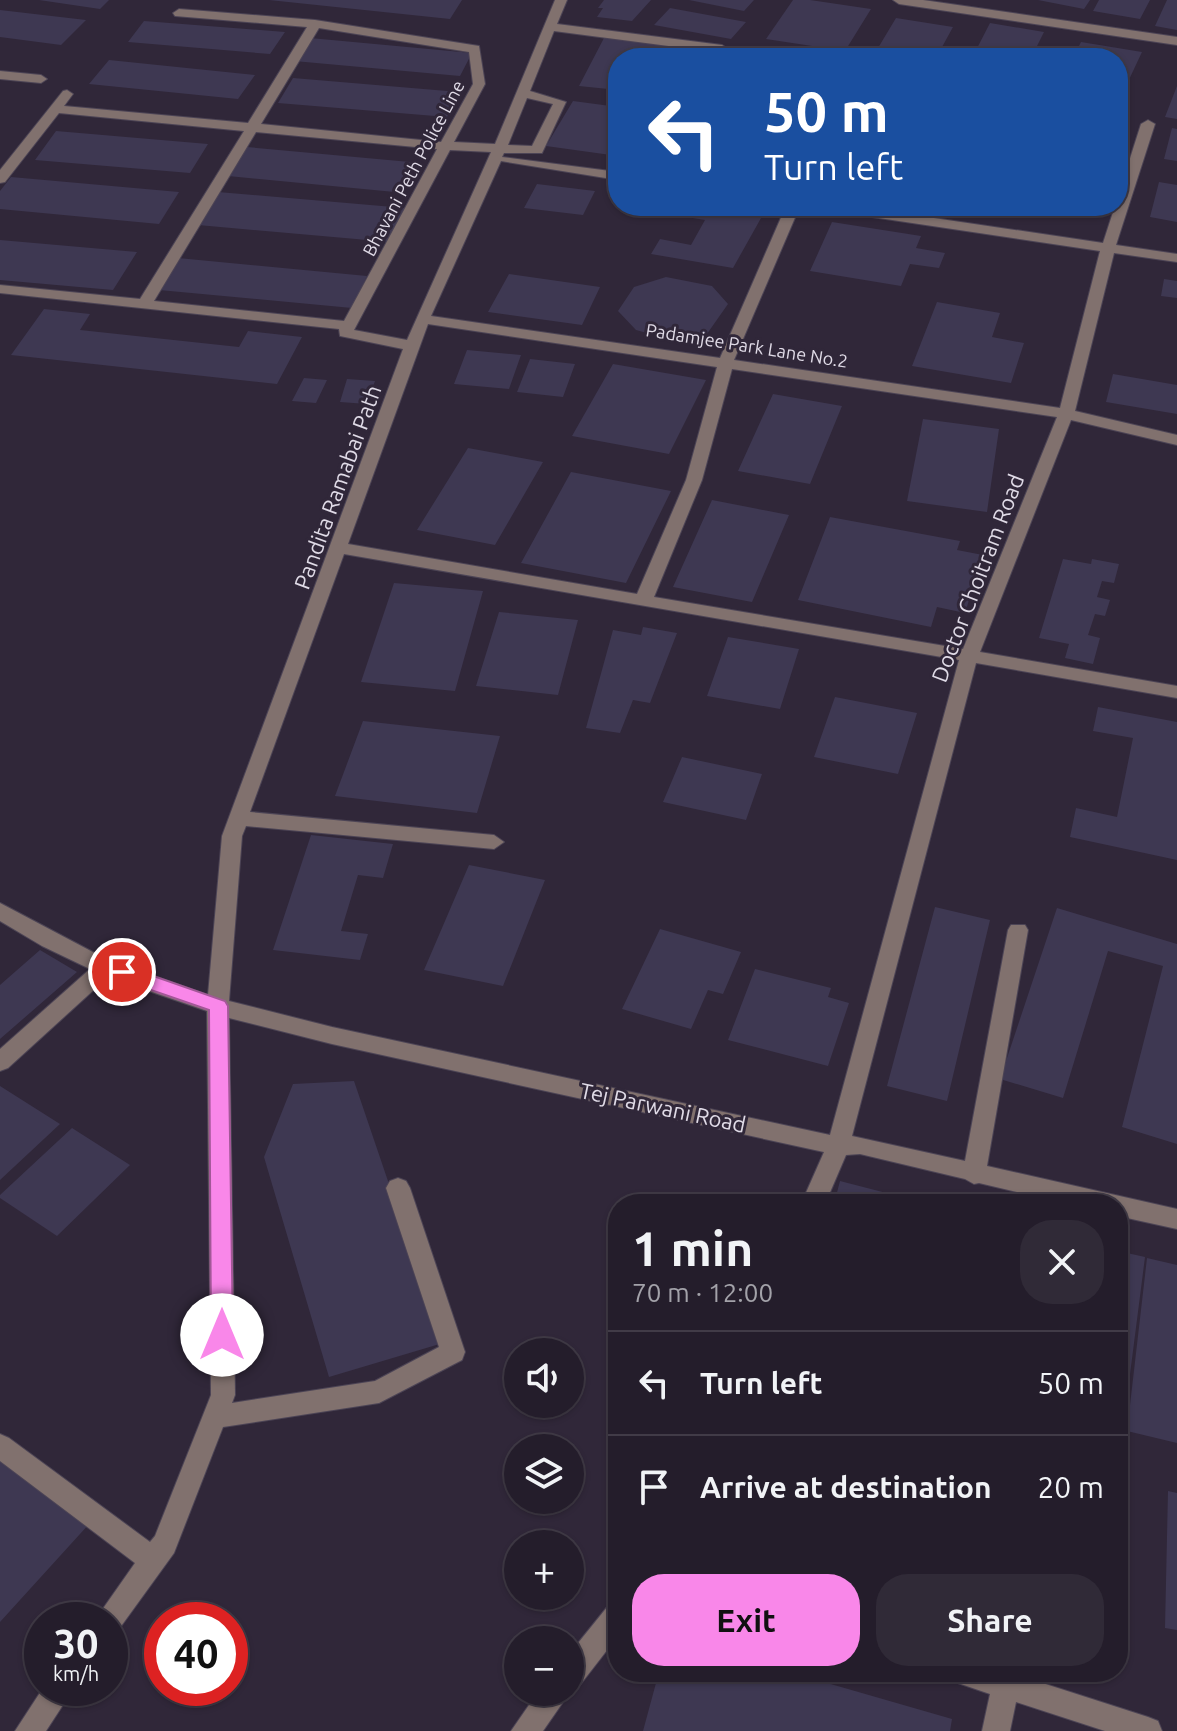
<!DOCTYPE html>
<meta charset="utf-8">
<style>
:root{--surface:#241d2b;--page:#302a37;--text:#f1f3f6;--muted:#a3a2a9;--line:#413b47;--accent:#f987e9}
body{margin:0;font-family:Ubuntu,sans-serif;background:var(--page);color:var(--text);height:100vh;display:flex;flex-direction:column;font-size:30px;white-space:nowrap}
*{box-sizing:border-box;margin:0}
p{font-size:26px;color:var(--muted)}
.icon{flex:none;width:44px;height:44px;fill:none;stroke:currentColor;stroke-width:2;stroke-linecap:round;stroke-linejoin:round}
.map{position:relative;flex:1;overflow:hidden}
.panel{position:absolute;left:608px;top:1194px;width:520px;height:488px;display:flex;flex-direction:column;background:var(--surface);border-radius:32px;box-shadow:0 2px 6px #0004,0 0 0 2px var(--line)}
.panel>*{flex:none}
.hud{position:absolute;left:608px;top:48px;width:520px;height:168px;border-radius:32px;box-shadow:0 2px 6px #0004,0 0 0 2px var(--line);background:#1a4fa0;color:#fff;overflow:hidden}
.buttons{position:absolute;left:504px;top:1338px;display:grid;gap:16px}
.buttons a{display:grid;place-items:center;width:80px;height:80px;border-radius:50%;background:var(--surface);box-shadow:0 2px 6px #0004,0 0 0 2px var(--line);font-size:40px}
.speed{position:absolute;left:24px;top:1602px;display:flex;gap:16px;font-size:40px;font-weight:700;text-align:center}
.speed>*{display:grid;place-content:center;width:104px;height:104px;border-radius:50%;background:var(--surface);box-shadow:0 2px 6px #0004,0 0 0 2px var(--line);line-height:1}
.speed small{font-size:20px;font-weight:400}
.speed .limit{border:12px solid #d22;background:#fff;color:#111}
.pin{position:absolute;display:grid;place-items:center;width:68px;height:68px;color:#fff;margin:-34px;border:4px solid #fff;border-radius:50%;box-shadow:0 2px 8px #0007}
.me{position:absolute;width:88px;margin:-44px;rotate:0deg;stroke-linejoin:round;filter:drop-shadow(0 0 6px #0008)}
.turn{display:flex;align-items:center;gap:28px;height:168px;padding:0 24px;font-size:36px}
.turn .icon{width:104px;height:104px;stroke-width:2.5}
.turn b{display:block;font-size:56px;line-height:68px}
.round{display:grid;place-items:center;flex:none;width:84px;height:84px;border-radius:32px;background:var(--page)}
.headline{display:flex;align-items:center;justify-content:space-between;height:136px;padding:0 24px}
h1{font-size:48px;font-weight:700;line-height:60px}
.primary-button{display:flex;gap:16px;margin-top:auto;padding:16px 24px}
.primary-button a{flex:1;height:92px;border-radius:32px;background:var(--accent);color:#111;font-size:32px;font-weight:700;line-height:92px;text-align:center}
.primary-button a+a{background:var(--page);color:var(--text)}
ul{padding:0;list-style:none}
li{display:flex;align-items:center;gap:24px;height:104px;padding:0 24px;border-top:2px solid var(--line)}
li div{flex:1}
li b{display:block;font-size:30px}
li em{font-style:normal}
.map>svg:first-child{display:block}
.building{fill:#3e3852}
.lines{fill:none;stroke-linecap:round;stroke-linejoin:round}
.minor-casing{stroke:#4c4455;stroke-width:2}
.minor{fill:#81716e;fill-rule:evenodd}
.route{fill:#f987e9;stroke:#a25897;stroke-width:2}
.labels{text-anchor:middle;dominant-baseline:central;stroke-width:6;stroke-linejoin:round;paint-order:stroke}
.far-street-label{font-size:18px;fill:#e0dbe7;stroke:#302739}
.street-label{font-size:22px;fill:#e0dbe7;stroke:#302739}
</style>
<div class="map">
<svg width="1177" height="1731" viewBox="0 0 1177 1731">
<rect width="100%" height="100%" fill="#302739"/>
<path class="building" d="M39,0H109L100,9Z
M269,0H462L450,19Z
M604,0H651L632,21L597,17L603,8H598Z
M689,0H754L744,11Z
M793,0H810L871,9L845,51L766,39Z
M1038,0H1090L1084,9Z
M1099,0H1150L1140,19L1093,11Z
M1167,0H1177V30L1155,26Z
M670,8L746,22L731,39L654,25Z
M0,10L86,20L61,45L0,37Z
M896,18L953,27L936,58H872Z
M144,21L285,32L270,54L128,42Z
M990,23L1044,32L1031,58H972Z
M310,38L472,53L460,76L294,61Z
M604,38L687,47L682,58H618V90L579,86Z
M1081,42L1142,52L1118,103V58H1073Z
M109,60L255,75L238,99L89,84Z
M293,78L459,92L447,117L278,103Z
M1177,86V119L1165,117Z
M573,101L618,107V156L546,146Z
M1172,128L1177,129V161L1164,159Z
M56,131L208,144L190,173L35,160Z
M247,147L421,163L405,193L228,176Z
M11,177L179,192L159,224L0,209V191Z
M1159,182L1177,185V222L1150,217Z
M537,184L595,191L583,215L524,208Z
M218,192L405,208L390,242L198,225Z
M674,206H735L765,211L733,268L651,254L660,239L691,245L705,220L668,214Z
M1039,206H1077L1075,213Z
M832,222L921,236L916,248L945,253L939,268L910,264L901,286L810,271Z
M0,240L137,252L113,290L0,280Z
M178,258L367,276L352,308L159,290Z
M509,274L600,287L582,325L488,312Z
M666,277L712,286L728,304L702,341L680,342L636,330L618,311L634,287Z
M1164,279L1177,281V298L1161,296Z
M937,302L1000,313L992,337L1024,343L1011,383L912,366Z
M44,309L90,314L80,330L239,347L248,331L302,337L277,384L11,355Z
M467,350L521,355L509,389L454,384Z
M530,359L575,364L563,397L517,392Z
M613,364L706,380L669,454L572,436Z
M1113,374L1177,385V414L1106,402Z
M304,378L327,380L316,403L292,401Z
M347,379L375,381L367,404L340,402Z
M773,394L842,406L810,484L738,471Z
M923,419L999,429L987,512L907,501Z
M468,448L543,462L495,545L417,530Z
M571,472L671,491L626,583L521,563Z
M712,500L789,515L752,602L673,587Z
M830,517L960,541L957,550L983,555L965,613L937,607L931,627L798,600Z
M1063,559L1091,564L1092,559L1119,564L1114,583L1102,581L1097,597L1110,600L1105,616L1095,614L1088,635L1100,638L1093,664L1065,658L1069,644L1039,638Z
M394,583L483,591L455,691L361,682Z
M499,612L578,620L558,695L476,686Z
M643,627L677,633L650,703L633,700L620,733L586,728L613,630L641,635Z
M728,637L799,649L780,709L707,696Z
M835,697L917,713L898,774L814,757Z
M1098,707L1177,722V860L1070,837L1076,808L1117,817L1133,738L1093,731Z
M363,721L500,736L477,813L335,796Z
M682,757L762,774L746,820L663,802Z
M311,835L393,844L383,878L358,875L341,931L368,934L360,960L273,950Z
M469,865L545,880L503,986L424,970Z
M935,907L990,920L947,1101L887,1086Z
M1057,908L1177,944V1144L1122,1127L1163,966L1108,951L1063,1098L1000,1079Z
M660,929L741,952L723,994L708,990L691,1029L622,1009Z
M40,950L77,972L0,1039V985Z
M755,969L831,988L828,997L849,1003L828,1066L728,1040Z
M354,1081L443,1343L329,1377L264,1157L293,1084Z
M0,1086L60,1124L0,1180Z
M72,1128L130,1165L57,1236L0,1198V1195Z
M840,1181L925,1203V1204H834Z
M1118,1251L1145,1257L1123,1429L1118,1428Z
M1147,1258L1177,1265V1443L1127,1431Z
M0,1458L90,1523L0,1622Z
M1168,1491L1177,1493V1630L1165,1628Z
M659,1672H789L952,1719L950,1731H643Z"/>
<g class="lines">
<g class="minor-casing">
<path id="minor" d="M555,0H567L557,24L722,45L728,49L722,53L554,31L530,91L566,102L542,153H504L502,157L618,172V180L501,161L431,316L720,358L786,206H800L734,360L1060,408L1100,251L825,210L818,206H853L1103,243L1115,206H1118V196L1141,124L1148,120L1155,124L1116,245L1177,254V262L1114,253L1075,411L1177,435V445L1071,420L980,652L1177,686V698L976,663L852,1136L965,1161L1008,930L1011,925H1025L1028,930L987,1166L1177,1209V1229L1118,1216V1204H1067L979,1183L974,1184L965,1179L860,1154L846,1155L825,1204H801L824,1152L332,1044L229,1018L235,1395L232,1403L375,1381L439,1347L386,1188L390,1181L398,1178L406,1181L410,1188L465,1352L462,1360L379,1403L223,1427L174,1553L119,1629L110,1633V1620H95L135,1563L0,1461V1434L9,1438L150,1542L155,1536L211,1395L207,1011L108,977L8,1068L0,1071V1049L90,969L42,946L0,921V903L106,959L208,995L222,836L403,349L340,336L339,329L0,293V285L140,299L244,131L59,113L5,182L0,183V170L63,91L67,90L73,94L64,106L248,123L307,27L175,16L173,13L179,9L315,20L479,46L485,84L454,142L495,144ZM319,28L469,52L473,84L441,142L261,124ZM527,98L553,104L532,146L508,145ZM256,132L437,149L344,321L154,301ZM450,150L491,152L407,340L354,330ZM428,324L717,367L686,480L637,594L348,544ZM732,369L1057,417L963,649L654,597L702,480ZM344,554L959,660L830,1135L332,1027L229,1001L242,836L246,826L494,849L504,842L494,835L250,812Z
M893,0H923L1177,37V45L899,4Z
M0,71L41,75L47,79L41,83L0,79Z
M618,1602V1636L580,1685L570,1689V1653L608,1606Z
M951,1672H1008L1148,1717L1158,1721L1162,1731H1105L1016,1702L1010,1731H982L990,1694L955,1682Z
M43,1688H74L46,1731H15Z
M538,1692H570L543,1731H511Z"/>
</g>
<use href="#minor" class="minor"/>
</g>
<path class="route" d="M122,965L225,1001L228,1006L233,1335L230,1342L222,1345L214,1342L211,1335L209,1010L116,978L113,972L116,967Z"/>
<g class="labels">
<g class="far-street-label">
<text transform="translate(413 168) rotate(-62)">Bhavani Peth Police Line</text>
<text transform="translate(747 345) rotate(9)">Padamjee Park Lane No.2</text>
</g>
<g class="street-label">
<text transform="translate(337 487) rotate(-70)">Pandita Ramabai Path</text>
<text transform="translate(977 578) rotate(-69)">Doctor Choitram Road</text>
<text transform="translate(663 1107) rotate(12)">Tej Parwani Road</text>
</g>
</g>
</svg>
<div class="buttons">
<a><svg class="icon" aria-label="sound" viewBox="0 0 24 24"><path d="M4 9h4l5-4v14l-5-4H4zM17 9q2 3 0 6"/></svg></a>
<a><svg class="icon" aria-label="layers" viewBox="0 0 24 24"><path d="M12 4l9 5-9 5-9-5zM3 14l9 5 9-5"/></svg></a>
<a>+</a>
<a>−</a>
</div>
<div class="speed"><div>30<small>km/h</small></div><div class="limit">40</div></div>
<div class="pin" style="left:122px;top:972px;background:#d93025"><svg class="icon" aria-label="arrive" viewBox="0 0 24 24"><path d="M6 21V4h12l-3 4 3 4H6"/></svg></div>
<svg class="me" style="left:222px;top:1335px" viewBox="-20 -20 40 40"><circle r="19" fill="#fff"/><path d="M0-13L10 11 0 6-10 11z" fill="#f987e9"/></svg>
<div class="hud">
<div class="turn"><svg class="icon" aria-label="left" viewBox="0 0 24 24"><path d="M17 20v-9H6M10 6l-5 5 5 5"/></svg><div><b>50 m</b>Turn left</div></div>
</div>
<section class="panel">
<div class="headline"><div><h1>1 min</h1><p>70 m · 12:00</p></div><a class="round"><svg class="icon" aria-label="close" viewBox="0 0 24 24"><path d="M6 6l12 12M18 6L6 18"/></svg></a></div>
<ul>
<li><svg class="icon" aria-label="left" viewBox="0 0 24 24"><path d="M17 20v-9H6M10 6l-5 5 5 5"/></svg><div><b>Turn left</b></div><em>50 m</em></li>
<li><svg class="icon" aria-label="arrive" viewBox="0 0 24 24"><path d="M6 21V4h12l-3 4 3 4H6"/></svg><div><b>Arrive at destination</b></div><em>20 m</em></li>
</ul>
<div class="primary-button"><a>Exit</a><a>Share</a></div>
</section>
</div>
